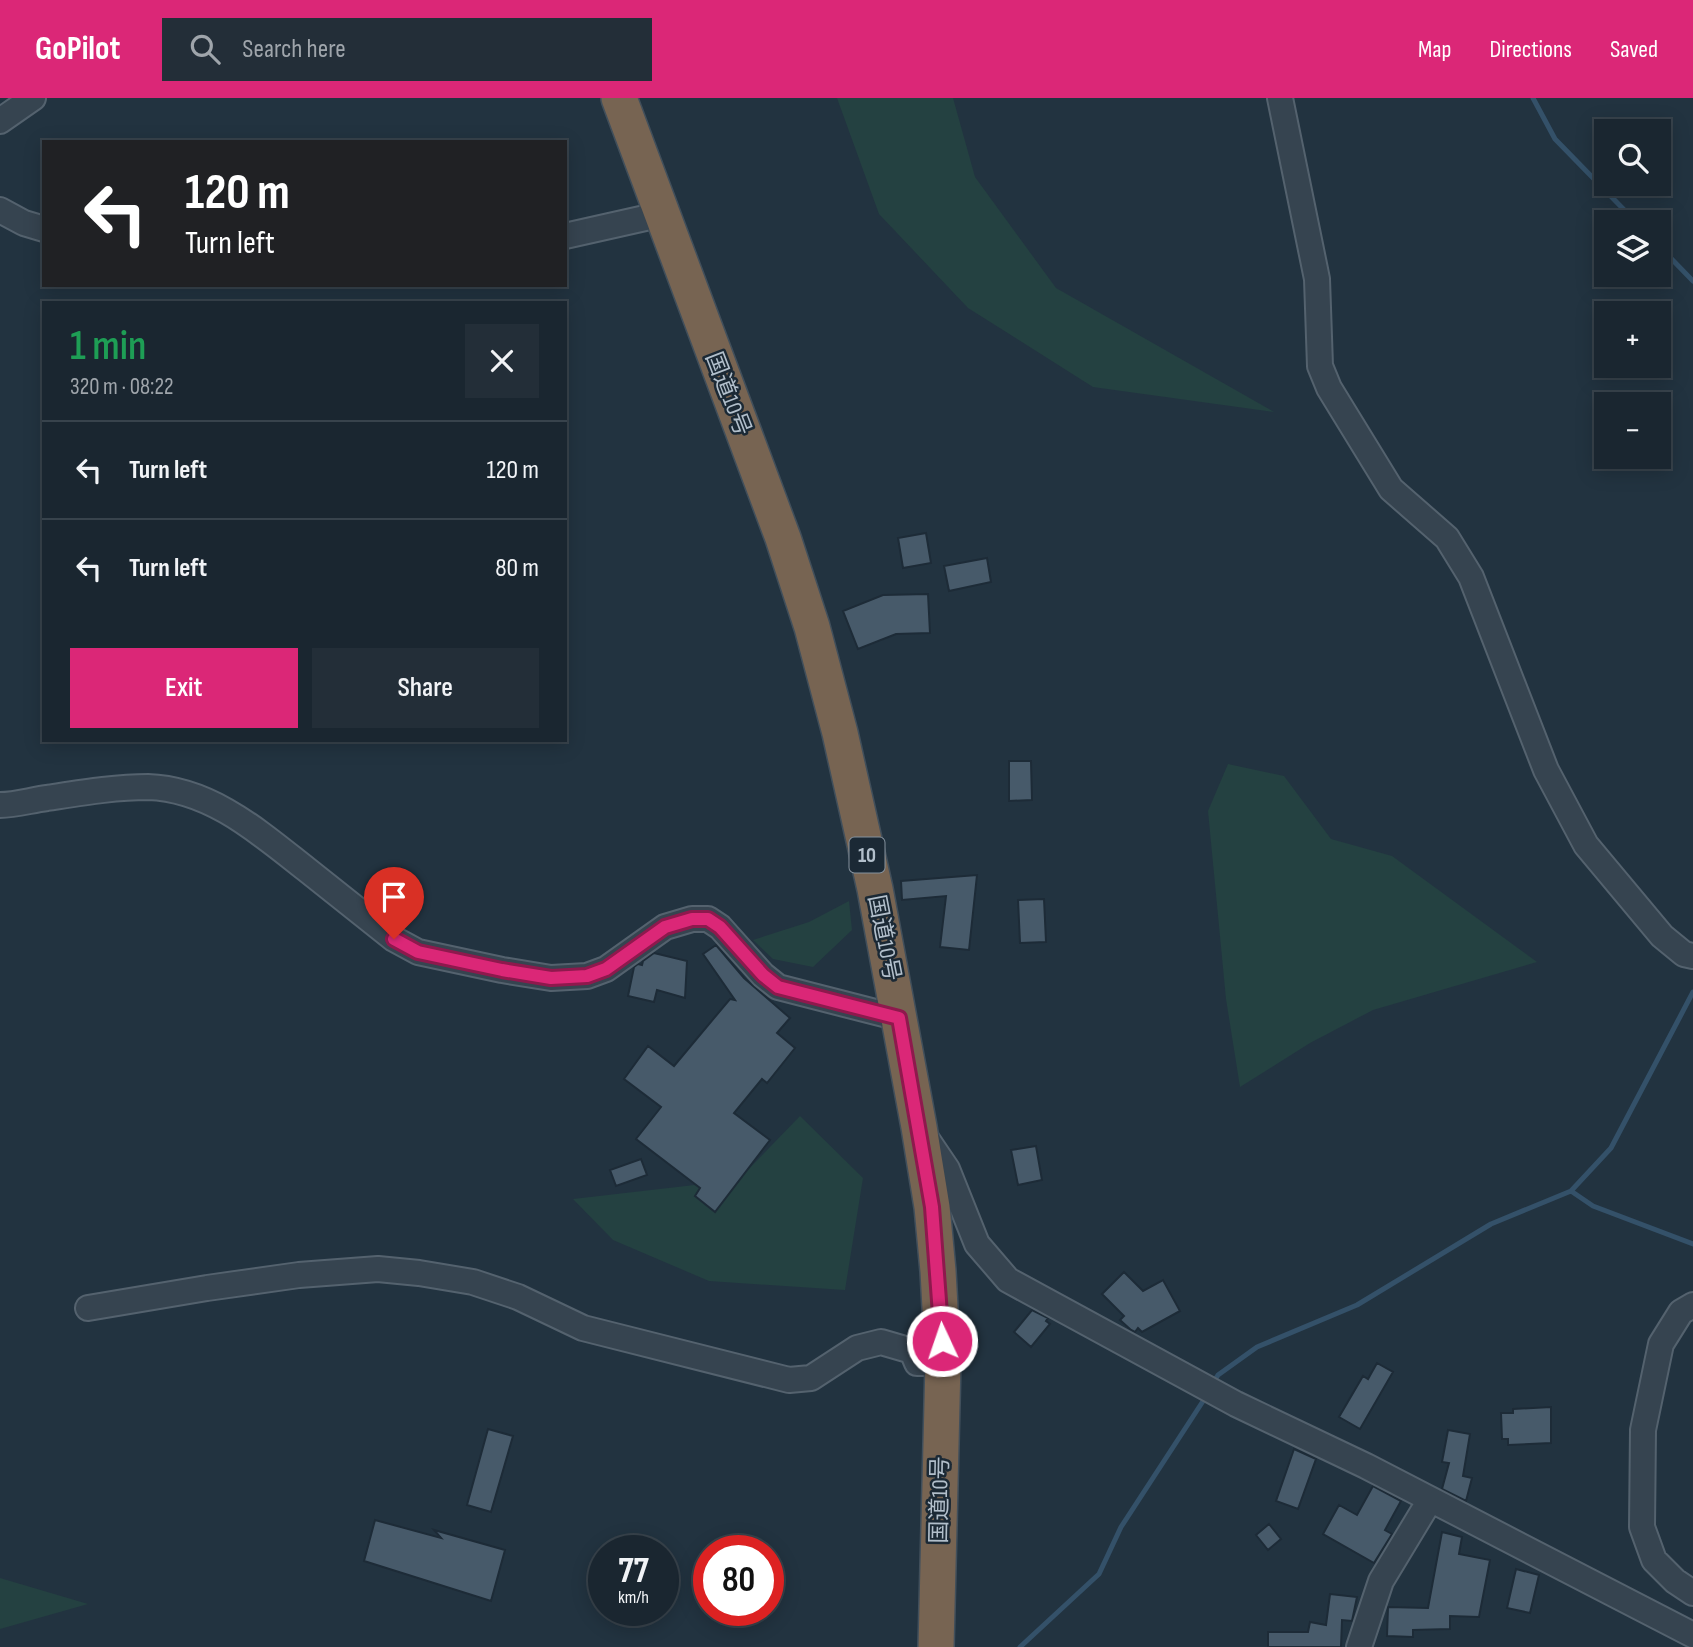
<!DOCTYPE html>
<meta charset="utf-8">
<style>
:root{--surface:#1a2630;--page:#232e38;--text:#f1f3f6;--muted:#9fa5ab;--line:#38434c;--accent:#db2777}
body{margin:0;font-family:"Sofia Sans Condensed","Noto Sans JP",sans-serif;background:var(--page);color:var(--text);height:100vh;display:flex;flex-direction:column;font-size:26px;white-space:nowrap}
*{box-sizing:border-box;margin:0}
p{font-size:23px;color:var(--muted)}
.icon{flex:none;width:38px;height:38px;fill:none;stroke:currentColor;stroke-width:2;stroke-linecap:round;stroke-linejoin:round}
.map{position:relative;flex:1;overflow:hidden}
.drawer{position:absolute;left:42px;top:203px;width:525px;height:441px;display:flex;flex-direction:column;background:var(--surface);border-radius:0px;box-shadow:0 4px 18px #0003,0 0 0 2px var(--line)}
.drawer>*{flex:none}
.top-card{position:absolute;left:42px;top:42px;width:525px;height:147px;border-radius:0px;box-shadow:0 4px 18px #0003,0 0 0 2px var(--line);background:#202124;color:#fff;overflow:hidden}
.fabs{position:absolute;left:1594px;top:21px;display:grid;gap:14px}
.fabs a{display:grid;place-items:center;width:77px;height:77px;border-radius:0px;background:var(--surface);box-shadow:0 4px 18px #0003,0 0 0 2px var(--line);font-size:35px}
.speed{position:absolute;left:588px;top:1437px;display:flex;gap:14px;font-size:35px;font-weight:700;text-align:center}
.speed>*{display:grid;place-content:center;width:91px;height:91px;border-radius:50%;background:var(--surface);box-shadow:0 4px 18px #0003,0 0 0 2px var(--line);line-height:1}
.speed small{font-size:18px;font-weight:400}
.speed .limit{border:10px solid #d22;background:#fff;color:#111}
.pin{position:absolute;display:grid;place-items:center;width:60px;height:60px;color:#fff;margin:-72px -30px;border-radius:50% 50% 50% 0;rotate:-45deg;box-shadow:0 0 7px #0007}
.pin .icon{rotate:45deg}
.me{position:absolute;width:77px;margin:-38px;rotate:357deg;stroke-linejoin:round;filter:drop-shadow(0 0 5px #0008)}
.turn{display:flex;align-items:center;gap:24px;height:147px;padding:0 28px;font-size:32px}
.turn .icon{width:91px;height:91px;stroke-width:2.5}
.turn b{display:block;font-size:49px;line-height:60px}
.round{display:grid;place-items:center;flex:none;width:74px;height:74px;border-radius:0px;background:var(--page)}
.head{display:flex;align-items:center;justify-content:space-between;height:119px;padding:0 28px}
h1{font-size:42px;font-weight:600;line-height:52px;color:#1e9e55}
.button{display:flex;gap:14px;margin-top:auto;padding:14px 28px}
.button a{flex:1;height:80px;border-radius:0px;background:var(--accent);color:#fff;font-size:28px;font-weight:600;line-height:80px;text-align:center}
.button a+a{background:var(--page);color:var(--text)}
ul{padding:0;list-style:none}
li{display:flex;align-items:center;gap:21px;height:98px;padding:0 28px;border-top:2px solid var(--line)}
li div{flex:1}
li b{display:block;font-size:26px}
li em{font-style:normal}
header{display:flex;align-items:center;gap:42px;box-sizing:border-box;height:98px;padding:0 35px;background:var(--accent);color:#fff}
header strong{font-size:33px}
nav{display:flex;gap:38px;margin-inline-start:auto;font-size:24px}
.search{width:490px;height:63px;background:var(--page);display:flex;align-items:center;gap:18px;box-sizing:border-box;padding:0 24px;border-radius:0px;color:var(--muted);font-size:26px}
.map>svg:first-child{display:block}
.green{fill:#244141}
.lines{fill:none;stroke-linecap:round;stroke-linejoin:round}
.stream{stroke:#345169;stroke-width:5}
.building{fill:#475a6a;stroke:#1d2b37;stroke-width:2}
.minor-casing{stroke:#54626e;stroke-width:28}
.highway-casing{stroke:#414f5b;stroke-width:38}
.minor{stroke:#364450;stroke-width:24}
.highway{stroke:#776452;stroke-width:35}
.route-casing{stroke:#8e194d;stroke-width:18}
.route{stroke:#db2777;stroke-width:12}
.labels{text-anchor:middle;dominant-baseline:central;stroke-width:5;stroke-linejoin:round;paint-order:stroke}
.shield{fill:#1b2935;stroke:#85929e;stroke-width:2}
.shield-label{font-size:21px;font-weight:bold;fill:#b2bfcb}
.street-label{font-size:23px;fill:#b2bfcb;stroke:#1b2935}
</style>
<header>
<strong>GoPilot</strong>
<div class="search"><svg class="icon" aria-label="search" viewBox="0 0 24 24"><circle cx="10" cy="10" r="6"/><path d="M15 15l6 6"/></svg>Search here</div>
<nav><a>Map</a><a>Directions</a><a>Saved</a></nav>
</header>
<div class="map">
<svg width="1693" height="1549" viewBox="0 0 1693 1549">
<rect width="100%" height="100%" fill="#223340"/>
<path class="green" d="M837,0H953L975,79L1056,190L1274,314L1093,289L968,210L879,116Z
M1228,666L1284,678L1331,741L1392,758L1537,864L1373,912L1310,945L1240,989L1226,901L1208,713Z
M849,803L852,832L813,869L773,861L753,842L809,824Z
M800,1018L863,1080L845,1192L709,1183L613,1142L573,1101L738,1082Z
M0,1480L88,1506L0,1531Z"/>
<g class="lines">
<path class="stream" d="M1533,0L1555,41L1636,124
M1659,148L1693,183
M1571,1093L1593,1108L1693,1146
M1213,1285L1218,1277L1257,1249L1357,1207L1491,1126L1571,1093L1611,1050L1693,894
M1020,1549L1099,1476L1121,1429L1207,1297"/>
</g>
<path class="building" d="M926,435L931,465L903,470L898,440Z
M987,460L991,484L949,493L944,468Z
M928,496L930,535L896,536L858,551L843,513L883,497Z
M1009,663H1031L1032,702L1009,703Z
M977,777L969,852L940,849L946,798L902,802L901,783Z
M1044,801L1046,844L1020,845L1018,802Z
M716,847L744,880L790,920L777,935L795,950L767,985L762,981L734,1015L770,1042L715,1114L695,1098L700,1090L636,1041L661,1009L624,981L648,948L674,968L730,901L735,902L703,856Z
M654,855L687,863L685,900L657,892L654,904L628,898L634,869L638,866L642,867L643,863Z
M1036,1048L1042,1082L1018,1087L1011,1052Z
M641,1061L647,1077L616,1088L610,1072Z
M1124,1174L1143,1193L1163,1182L1180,1213L1142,1234L1138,1230L1135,1234L1131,1232L1120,1222L1124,1218L1102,1196Z
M1032,1212L1048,1220L1046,1223L1050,1226L1031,1249L1014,1234Z
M1377,1265L1393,1274L1360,1331L1339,1319L1363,1278L1368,1281Z
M1551,1309V1345L1508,1347V1341H1502L1501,1315H1513V1311Z
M488,1331L513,1338L491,1414L467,1407Z
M1448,1332L1470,1336L1463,1378L1472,1380L1466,1403L1442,1391L1449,1365L1442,1364Z
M1294,1351L1316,1361L1298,1411L1276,1403Z
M1373,1388L1401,1403L1385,1432L1392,1436L1374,1465L1323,1436L1339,1407L1357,1417Z
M375,1422L441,1440L434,1432L505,1452L491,1503L364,1463Z
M1269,1426L1281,1441L1268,1452L1256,1437Z
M1442,1434L1462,1439L1459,1456L1490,1462L1479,1519L1450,1518V1531L1413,1532V1539L1387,1538L1388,1509L1428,1510Z
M1516,1471L1539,1477L1530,1515L1507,1510Z
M1330,1496L1357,1499L1352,1523L1342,1522L1341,1549H1268V1534H1308L1310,1524L1326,1527Z"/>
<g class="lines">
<g class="minor-casing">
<path id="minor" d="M1280,0L1317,181L1320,268L1329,290L1391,391L1447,440L1471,479L1546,672L1586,747L1662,838L1684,856L1693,858
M0,23L33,0
M0,112L24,125L44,131
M565,138L663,116
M0,707C16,707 31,702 47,700C80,695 115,689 148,689C211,691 260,735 306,771C336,795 365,818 394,841L418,854L502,872L551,880L587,878L606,871L665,829L692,821H708L720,829L763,877L778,889L899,920
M924,1037L947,1071L977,1146L1008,1182L1236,1306L1366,1368L1693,1537
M1693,1207L1681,1214L1661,1246L1643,1332L1642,1429L1654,1462L1675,1483L1693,1495
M88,1210L207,1190L299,1177L378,1171L419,1175L473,1184L518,1199L583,1230L789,1282L811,1280L857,1250L881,1244L912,1253L917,1265H943
M1359,1549L1381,1483L1430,1402"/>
</g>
<g class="highway-casing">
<path id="highway" d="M619,0L783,440L812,529L840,635L875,791L919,1029L932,1109L938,1173L943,1265L936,1549"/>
</g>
<use href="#minor" class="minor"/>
<use href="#highway" class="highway"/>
</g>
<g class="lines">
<g class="route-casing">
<path id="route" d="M394,841L418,854L502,872L551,880L587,878L606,871L665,829L692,821H708L720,829L763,877L778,889L899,920L932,1109L942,1243"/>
</g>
<use href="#route" class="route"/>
</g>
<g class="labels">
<rect class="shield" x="849.5" y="739.5" width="35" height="35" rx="5"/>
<g class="shield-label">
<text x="867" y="757">10</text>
</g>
<g class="street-label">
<text transform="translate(728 296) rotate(69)">国道10号</text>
<text transform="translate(884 840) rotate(79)">国道10号</text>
<text transform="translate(940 1402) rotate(-89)">国道10号</text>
</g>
</g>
</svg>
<div class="fabs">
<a><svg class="icon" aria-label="search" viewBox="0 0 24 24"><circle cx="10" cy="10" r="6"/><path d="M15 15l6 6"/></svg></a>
<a><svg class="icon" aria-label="layers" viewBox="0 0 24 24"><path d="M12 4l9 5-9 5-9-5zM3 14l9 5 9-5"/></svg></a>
<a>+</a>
<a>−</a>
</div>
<div class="speed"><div>77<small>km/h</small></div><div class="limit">80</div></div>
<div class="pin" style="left:394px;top:841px;background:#d93025"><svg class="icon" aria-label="arrive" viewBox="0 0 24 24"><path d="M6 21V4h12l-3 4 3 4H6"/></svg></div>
<svg class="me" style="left:942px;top:1243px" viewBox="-20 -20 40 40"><circle r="17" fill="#db2777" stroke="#fff" stroke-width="3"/><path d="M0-11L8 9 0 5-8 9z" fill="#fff"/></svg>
<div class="top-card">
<div class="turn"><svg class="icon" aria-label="left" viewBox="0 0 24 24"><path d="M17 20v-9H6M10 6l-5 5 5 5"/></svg><div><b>120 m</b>Turn left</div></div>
</div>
<section class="drawer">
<div class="head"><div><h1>1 min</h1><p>320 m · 08:22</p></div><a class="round"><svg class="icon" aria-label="close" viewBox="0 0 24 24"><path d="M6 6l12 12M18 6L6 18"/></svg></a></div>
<ul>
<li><svg class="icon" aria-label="left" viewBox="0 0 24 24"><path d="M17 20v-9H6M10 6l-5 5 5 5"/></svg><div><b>Turn left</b></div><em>120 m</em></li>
<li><svg class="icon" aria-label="left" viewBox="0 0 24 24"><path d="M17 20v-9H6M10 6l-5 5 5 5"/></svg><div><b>Turn left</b></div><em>80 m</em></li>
</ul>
<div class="button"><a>Exit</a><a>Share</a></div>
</section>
</div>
